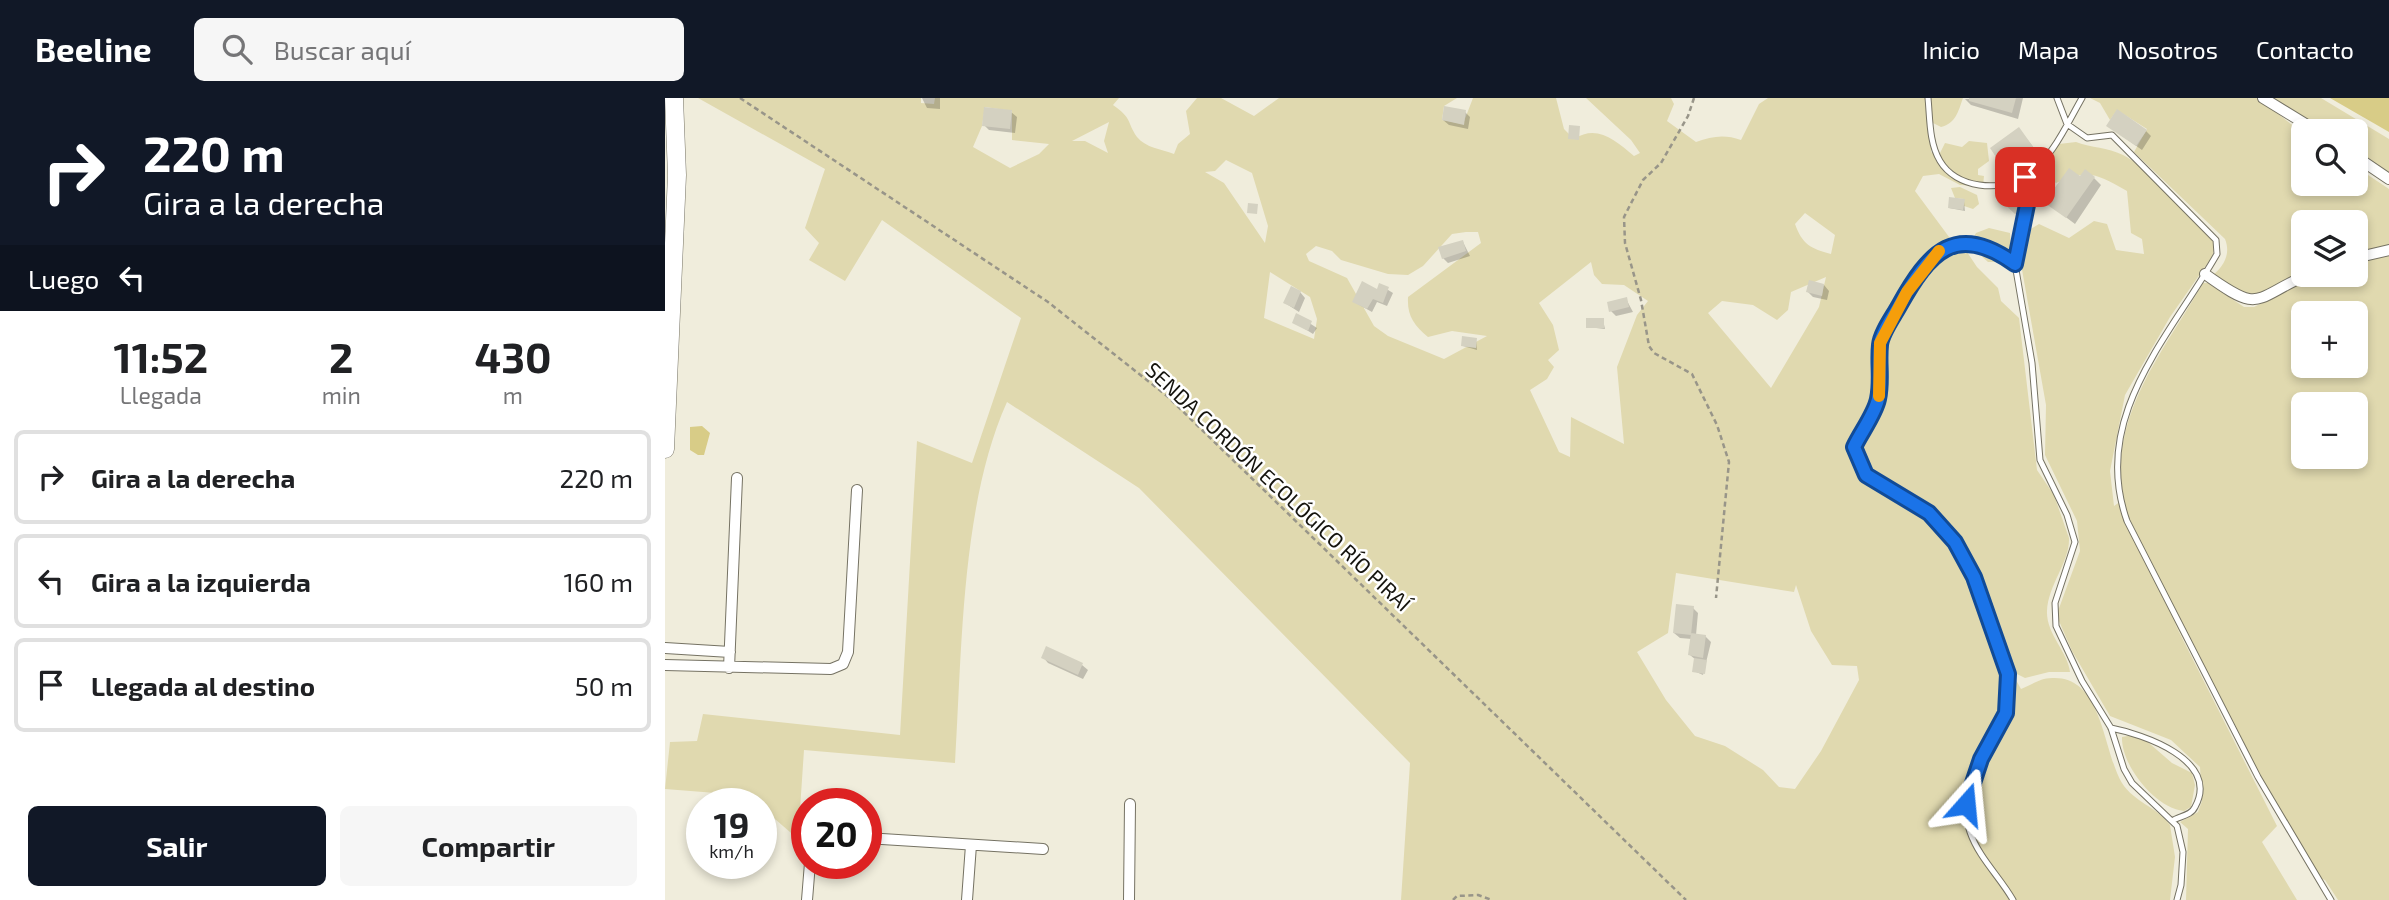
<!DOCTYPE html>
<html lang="es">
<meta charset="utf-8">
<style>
:root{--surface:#fff;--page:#f6f6f6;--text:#202124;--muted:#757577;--line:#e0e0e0;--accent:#111827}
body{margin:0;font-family:"Exo 2",sans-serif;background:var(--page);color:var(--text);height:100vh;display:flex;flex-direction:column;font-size:26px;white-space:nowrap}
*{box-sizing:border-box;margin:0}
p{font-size:23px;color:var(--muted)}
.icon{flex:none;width:38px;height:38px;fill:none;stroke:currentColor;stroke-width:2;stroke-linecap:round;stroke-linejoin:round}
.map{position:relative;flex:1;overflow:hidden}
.details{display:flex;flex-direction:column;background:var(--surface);width:665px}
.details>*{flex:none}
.guide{background:#111827;color:#fff;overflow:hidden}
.fabs{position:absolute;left:1626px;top:21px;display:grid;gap:14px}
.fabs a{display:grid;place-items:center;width:77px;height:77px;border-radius:10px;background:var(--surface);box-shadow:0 4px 10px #0003;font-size:35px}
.speed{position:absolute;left:21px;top:690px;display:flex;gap:14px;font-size:35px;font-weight:700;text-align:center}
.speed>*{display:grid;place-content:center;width:91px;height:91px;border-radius:50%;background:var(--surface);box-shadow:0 4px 10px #0003;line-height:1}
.speed small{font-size:18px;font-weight:400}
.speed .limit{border:10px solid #d22;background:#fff;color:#111}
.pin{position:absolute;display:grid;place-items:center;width:60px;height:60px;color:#fff;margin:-30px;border-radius:14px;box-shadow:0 4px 10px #0006}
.me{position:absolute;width:77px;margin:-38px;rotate:18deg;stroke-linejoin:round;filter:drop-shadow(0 0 5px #0008)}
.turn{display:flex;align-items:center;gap:24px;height:147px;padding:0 28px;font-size:32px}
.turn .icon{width:91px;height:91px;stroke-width:2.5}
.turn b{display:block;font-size:49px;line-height:60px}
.then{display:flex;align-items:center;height:66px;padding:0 28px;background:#0003;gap:14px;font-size:26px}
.eta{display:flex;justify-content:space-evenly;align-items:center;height:119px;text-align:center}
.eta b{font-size:42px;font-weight:700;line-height:49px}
.primary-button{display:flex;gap:14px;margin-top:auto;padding:14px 28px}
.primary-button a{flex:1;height:80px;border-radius:10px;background:var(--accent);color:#fff;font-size:28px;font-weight:700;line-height:80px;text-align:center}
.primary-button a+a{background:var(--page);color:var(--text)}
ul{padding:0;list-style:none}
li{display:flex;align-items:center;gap:21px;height:94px;margin:0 14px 10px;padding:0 14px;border:4px solid var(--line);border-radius:10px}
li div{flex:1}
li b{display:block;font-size:26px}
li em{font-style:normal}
header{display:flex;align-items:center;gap:42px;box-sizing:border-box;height:98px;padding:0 35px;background:var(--accent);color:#fff}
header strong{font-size:33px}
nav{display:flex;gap:38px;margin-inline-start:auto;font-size:24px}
.search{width:490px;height:63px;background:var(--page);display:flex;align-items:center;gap:18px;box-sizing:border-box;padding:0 24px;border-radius:10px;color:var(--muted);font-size:26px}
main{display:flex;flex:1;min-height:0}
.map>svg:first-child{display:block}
.green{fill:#e0d9af;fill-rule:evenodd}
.water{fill:#d8cc87}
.shadow{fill:#0003}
.building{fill:#d4d1c1}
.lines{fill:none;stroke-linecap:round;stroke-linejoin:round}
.lane-casing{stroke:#757263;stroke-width:7}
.street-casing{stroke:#757263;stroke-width:12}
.primary-casing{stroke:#757263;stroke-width:19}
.path{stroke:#989589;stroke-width:2.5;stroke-dasharray:5 3.5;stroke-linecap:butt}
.lane{stroke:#fff;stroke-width:5}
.street{stroke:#fff;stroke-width:10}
.primary{stroke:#fff;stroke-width:18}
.route-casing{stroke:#114b97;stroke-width:18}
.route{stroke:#1a73e8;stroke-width:12}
.slow{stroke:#f59e0b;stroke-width:12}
.labels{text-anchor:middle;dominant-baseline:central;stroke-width:5;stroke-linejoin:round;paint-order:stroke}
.street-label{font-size:21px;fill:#14130d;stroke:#fff}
</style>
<header>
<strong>Beeline</strong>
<div class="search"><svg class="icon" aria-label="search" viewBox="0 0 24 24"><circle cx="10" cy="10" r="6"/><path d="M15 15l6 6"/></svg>Buscar aquí</div>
<nav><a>Inicio</a><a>Mapa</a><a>Nosotros</a><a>Contacto</a></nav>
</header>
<main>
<section class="details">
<div class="guide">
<div class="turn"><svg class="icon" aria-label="right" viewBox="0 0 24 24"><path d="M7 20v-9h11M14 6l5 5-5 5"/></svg><div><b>220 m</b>Gira a la derecha</div></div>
<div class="then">Luego<svg class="icon" aria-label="left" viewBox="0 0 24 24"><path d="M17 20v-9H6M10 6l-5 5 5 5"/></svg></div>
</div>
<div class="eta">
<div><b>11:52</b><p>Llegada</p></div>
<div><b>2</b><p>min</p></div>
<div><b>430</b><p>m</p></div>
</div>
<ul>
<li><svg class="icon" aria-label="right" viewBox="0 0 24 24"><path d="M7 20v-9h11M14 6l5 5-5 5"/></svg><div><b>Gira a la derecha</b></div><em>220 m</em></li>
<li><svg class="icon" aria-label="left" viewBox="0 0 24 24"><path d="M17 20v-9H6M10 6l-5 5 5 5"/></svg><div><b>Gira a la izquierda</b></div><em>160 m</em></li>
<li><svg class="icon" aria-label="arrive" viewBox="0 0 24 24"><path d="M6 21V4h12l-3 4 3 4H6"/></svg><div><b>Llegada al destino</b></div><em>50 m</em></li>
</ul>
<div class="primary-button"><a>Salir</a><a>Compartir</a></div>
</section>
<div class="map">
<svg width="1724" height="802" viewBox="0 0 1724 802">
<rect width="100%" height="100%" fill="#f0eddc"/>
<path class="green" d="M33,0H256V5L269,6L270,0H454L448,7C468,21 461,23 472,39C481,50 496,51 509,56L513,46L525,36L521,13L532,0H556L589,18L614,0H792L779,8L777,22L798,26L808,0H891L899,31L909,41C932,26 950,42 969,58L975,55L966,42L921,0H1006L1009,6L1002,23L1031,44C1047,38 1060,36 1076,42L1094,6L1103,0H1298C1293,14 1291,25 1276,29L1268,25L1266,54L1273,59L1280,45L1297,49L1304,43L1322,45L1324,63L1313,71V77L1319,78L1318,88L1295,87L1274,76L1258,78L1250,93L1290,147L1302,154L1312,169L1333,190L1336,203L1354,220L1372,372L1389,397L1404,440C1405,464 1383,487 1382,513C1381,536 1403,554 1405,574H1384L1360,580L1346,573L1356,591C1367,587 1375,580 1387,580C1438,577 1438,654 1457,685C1469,704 1492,709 1505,727L1510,759L1505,802H736L745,665L474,390L342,304C296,406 297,553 290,665L139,652L133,741L96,709V705L76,697L0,691L5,644L32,643L38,616L235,637L252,343L307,365L356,220L217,122L180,183L144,162L154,145L140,130L160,71ZM320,9L347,13V42L384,46L374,56L345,70L308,49L317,28ZM444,24L439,43L443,55L420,43H407ZM561,62L587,75L603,128L600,145L559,85L540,74L550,73ZM1140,115L1170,137L1166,156C1146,151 1137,146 1130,126ZM801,134H813L816,145L743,199C742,218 749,227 763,239L787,233L822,238L779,261L723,238L709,228L682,180L644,163L641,156L651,148L667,153L676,162L723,176L743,177L758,168L787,136ZM926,164L929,177L937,186L959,187L983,203L972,217L952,269L959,346L906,319L905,359L894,354L865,292L882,281L889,269L883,262L894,252L888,227L874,205ZM605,174L645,199L652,221L649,241L599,220ZM1161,179L1154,209L1106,290L1043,215L1057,203L1088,207L1112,222L1123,212L1126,194ZM1011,475L1129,494L1131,487L1146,533L1167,567L1192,568L1194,582L1156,653L1130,691L1114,689L1098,672L1060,648L1030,638L1001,602L972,554L1003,535Z
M1425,0H1594L1638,36V86H1690L1691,69L1724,91V149L1691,158L1690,124H1638V175L1588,200L1547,178C1559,168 1566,156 1560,141L1469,54L1482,31L1452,12L1445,22L1435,5Z
M1608,0H1656L1724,41V79L1691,60L1690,33H1651Z
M1411,44C1427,50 1442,49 1458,57C1481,68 1527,119 1548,140L1550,147L1547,159L1505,219L1460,297L1445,373L1449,408L1459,401C1441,320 1501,250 1538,185H1543L1579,209H1589L1653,177H1690L1691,164L1724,157V802H1673L1660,782L1651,779L1509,524L1612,728L1597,744L1632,802H1521L1523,731L1515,724L1533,714L1537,703L1535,669L1506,642L1445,618L1407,553L1394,523L1393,513L1415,453L1412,423L1380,357L1381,307L1356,166L1361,134L1374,126L1404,140L1429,123L1442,126L1451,152L1479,156L1477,141L1466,135L1462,93C1431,76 1425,71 1391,85L1381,77L1383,62L1394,46ZM1638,215H1690V268H1638ZM1638,306H1690V359H1638Z
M1295,89L1312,97L1314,106L1308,111L1299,108V101L1290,100L1286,90Z
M1324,130L1345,135L1346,151L1338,164H1323L1311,153L1307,142L1311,135Z
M1468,637L1477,639L1507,665L1527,675L1530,687L1526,709L1519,713C1490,710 1456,667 1457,639Z"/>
<path class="water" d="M1665,0H1724V34Z
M25,329L37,328L45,335L39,357H33L25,352Z"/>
<path class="shadow" d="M257,0H275V11L262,10Z
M1358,0L1353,21L1306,7L1300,1Z
M346,14L352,19L350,35L324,32L319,27Z
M800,14L805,19L803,31L784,27L778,22Z
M1443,28L1481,33L1486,38L1477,52Z
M1354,31L1376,59L1349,78L1327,51Z
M1429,80L1436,87L1410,126L1374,99L1386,98L1416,81Z
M1356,95L1361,100L1360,120L1356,121L1336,100Z
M1299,103L1300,113L1284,110Z
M798,144L805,158L783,165L778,160Z
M715,187L728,195L722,208L712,204L707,214L689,204L713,193Z
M1159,187L1164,193L1162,202L1148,199L1143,194Z
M635,194L640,200L634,214L620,205Z
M961,201L968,214L951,218L946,213Z
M632,217L652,230L648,236L629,224Z
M938,222L940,231L922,229Z
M811,242L812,252L798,248Z
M1028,510L1033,515L1031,537L1040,538L1046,544L1038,577L1029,573L1031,562L1025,557L1027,541L1015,540L1009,535Z
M382,550L417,567L423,572L418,581L383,565L378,559Z"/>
<path class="building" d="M1304,0H1351L1347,15L1304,3Z
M779,8L801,12L799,27L777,22Z
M319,9L347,12L345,31L317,28Z
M1452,11L1482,32L1471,48L1441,28Z
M904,27L915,28L914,42L903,41Z
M1354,29L1369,50L1339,71L1325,50Z
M1404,70L1415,78L1420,71L1430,79L1401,120L1371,99L1378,89L1386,95Z
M1357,93L1355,115L1350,116L1332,99Z
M1284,99L1300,101L1298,112L1283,110Z
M583,105L593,106L592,116L582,115Z
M798,142L801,153L777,161L773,149Z
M1144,182L1159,186L1157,198L1141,194Z
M697,183L712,191L714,185L724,189L718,205L708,201L702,211L687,204Z
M626,188L636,193L629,210L618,205Z
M962,199L964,209L944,214L942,204Z
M631,215L647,223L643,233L627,225Z
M921,220H939V230H921Z
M797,238L812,240L811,250L796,248Z
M1011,506L1029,508L1026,537L1008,535Z
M1026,535L1041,537L1038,560L1023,557Z
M381,548L418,565L413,577L376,560Z
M1029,560L1042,562L1040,576L1027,574Z"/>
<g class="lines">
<g class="lane-casing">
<path id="lane" d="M1263,0C1265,20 1264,45 1275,63C1291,90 1335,95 1361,78C1387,61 1402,26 1417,0
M1392,0L1402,26L1422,40L1447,37L1551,142L1552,156C1504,240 1425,319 1462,423L1593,679L1666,802
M1360,79L1365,92L1350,166L1367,265L1375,362L1402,417L1410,444L1390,505L1391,528L1417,583L1446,630L1459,671L1467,685L1512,728L1518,754L1516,787L1512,802
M1446,630C1477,636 1556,662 1530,709C1526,718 1514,718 1507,723
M1348,802C1335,779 1314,760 1305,734C1290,690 1326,654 1340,615C1350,589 1337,562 1330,538C1318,495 1299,447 1266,417C1248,400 1219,396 1202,378C1196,371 1193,358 1189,349C1196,334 1210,316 1213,301C1217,283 1213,265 1215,247C1216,235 1228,219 1234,208C1264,155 1291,123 1350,166"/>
</g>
<g class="street-casing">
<path id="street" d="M1598,0L1652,33
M1690,58L1724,81
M1690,160L1724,152
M1540,176C1597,217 1587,201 1642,177
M0,550L65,554
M0,567L166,571L178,566L183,554L192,392
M64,570L72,380
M201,740L378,751
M142,802L145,765
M302,802L306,747
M464,802L465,706"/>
</g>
<g class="primary-casing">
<path id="primary" d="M0,351L12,77L9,0"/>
</g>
<path class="path" d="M75,0L383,204L502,298L1021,802
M1029,0L1023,18L996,65L978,82L959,119L960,145L976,202L984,248L989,255L1027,276L1052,327L1064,364L1051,500
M788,802L792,798L813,797L827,802"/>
<use href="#lane" class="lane"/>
<use href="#street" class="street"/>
<use href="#primary" class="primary"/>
</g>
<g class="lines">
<g class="route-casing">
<path id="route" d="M1301,706L1316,661L1341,615L1343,576L1309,479L1290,444L1264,415L1201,377L1189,349C1196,334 1210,316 1213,301C1217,283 1213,265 1215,247C1216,235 1228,219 1234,208C1264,154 1291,123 1350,166L1365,92L1360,79"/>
</g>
<use href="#route" class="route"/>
<path class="slow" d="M1214,298L1215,245L1242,194L1274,153"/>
</g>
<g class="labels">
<g class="street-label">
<text transform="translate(614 388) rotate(43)">SENDA CORDÓN ECOLÓGICO RÍO PIRAÍ</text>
</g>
</g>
</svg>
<div class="fabs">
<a><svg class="icon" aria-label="search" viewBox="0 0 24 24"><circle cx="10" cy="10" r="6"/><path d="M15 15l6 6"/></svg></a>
<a><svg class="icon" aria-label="layers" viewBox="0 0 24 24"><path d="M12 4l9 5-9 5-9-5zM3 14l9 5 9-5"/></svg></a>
<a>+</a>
<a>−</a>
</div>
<div class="speed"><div>19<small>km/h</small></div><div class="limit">20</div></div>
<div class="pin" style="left:1360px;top:79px;background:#d93025"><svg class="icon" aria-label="arrive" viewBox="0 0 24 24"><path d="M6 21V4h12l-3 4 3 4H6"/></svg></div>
<svg class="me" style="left:1301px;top:706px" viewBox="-20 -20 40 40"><path d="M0-17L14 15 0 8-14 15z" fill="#1a73e8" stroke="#fff" stroke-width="4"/></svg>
</div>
</main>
